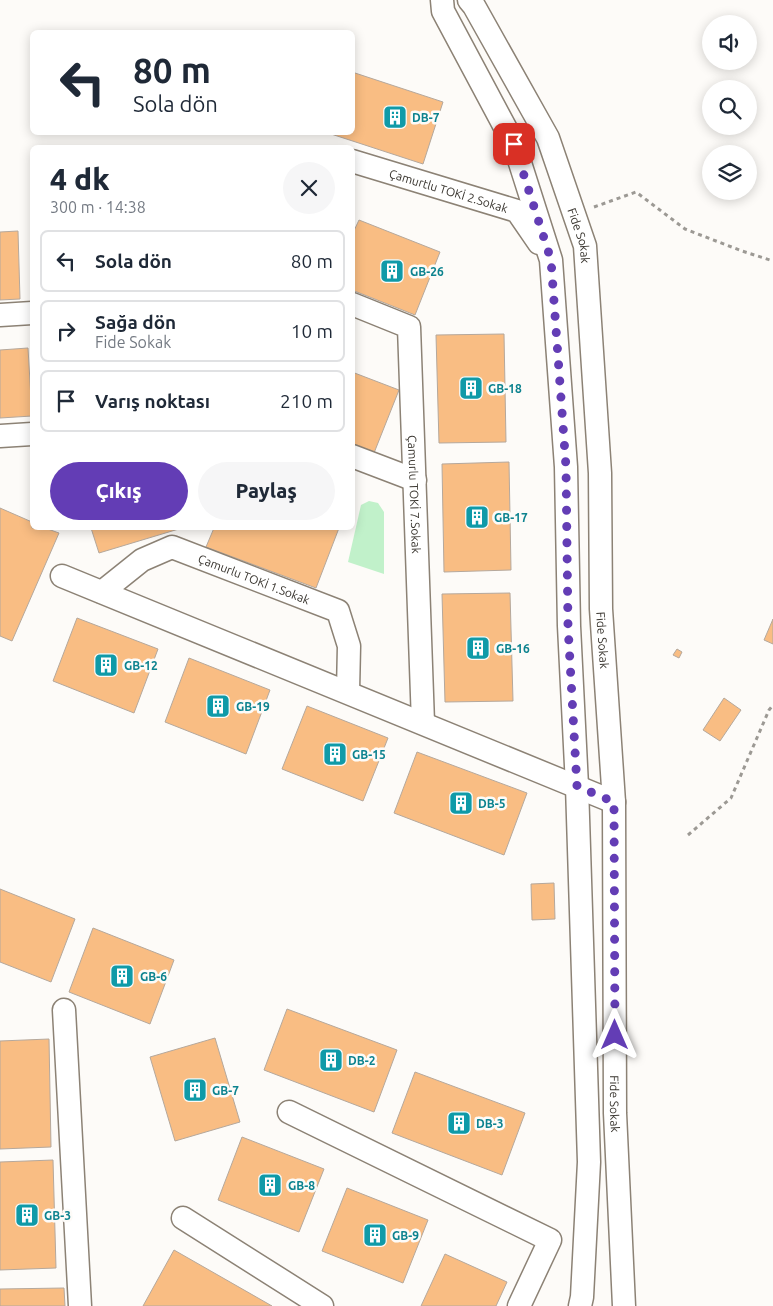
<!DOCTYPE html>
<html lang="tr">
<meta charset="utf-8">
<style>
:root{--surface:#fff;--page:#f6f6f7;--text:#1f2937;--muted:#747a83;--line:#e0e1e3;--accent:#633db5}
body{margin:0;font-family:Ubuntu,sans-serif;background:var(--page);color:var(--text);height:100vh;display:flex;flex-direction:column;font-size:19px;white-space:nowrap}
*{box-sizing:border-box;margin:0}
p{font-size:16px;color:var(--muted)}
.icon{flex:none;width:28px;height:28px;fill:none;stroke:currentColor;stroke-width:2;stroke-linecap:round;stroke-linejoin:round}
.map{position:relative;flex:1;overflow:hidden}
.panel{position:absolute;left:30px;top:145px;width:325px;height:385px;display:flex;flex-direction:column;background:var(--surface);border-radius:8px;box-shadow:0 2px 12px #0003}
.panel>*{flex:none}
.top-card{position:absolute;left:30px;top:30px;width:325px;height:105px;border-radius:8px;box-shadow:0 2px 12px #0003;background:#fff;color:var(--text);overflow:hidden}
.buttons{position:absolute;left:702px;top:15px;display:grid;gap:10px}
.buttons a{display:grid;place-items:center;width:55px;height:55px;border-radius:50%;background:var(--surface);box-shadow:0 2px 12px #0003;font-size:25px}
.pin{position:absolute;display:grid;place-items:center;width:42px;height:42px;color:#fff;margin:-21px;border-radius:10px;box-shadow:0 2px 8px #0006}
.me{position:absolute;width:55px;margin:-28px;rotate:0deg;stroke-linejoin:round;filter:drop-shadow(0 0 4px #0008)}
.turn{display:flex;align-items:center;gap:18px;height:105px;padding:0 20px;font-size:22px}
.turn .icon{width:65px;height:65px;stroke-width:2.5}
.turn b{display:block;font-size:35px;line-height:42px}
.round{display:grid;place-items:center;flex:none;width:52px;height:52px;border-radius:26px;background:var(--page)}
.overview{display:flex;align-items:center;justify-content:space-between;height:85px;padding:0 20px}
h1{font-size:30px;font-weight:800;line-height:38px}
.cta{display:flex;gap:10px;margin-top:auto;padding:10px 20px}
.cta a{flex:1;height:58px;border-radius:30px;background:var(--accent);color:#fff;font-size:20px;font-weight:800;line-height:58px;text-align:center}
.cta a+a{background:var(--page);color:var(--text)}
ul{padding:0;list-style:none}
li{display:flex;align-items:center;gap:15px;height:62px;margin:0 10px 8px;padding:0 10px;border:2px solid var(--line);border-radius:8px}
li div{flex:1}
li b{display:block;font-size:19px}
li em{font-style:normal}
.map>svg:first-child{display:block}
.green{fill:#c1f1ca}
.building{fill:#f9bd83;stroke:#b5a89c}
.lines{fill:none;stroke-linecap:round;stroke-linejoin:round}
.street-casing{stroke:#8c8275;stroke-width:25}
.path{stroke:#9c9994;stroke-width:3;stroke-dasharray:4 4;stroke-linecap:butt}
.street{stroke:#fff;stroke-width:22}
.route{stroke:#633db5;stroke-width:9;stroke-dasharray:0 16.2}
.labels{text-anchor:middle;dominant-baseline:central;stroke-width:5;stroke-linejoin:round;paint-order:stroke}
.culture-label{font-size:12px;font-weight:bold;fill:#0d838f;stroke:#fdfbf8;text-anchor:start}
.street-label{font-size:12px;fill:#38342e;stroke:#fdfbf8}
</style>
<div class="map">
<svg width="773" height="1306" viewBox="0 0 773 1306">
<rect width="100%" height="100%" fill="#fdfbf8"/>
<path class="green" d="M369,501L378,503L384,512V574L348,562L361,505Z"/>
<path class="building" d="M352,72L443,102L423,164L325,132H352Z
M359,220L440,252L415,315L352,290V235Z
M18,231L20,299L0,300V232Z
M504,334L506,442L439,443L436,335Z
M28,348L32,416L0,418V350Z
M352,372L399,390L374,453L352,445Z
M509,462L511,570L444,572L442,464Z
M0,508L32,522V528H45L59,533L12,641L0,636Z
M91,528H182L99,553Z
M214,528H339L316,588L206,547Z
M510,593L513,701L445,702L442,594Z
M77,618L158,649L134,713L53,681Z
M773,619V644L764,640Z
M677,649L682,652L679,658L673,655Z
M189,658L270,690L246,754L165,722Z
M724,698L741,710L720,741L703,730Z
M307,706L388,738L363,801L282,769Z
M417,752L527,793L504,855L394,813Z
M554,883L555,919L532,920L531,884Z
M0,889L75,919L51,982L0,962Z
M93,928L174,960L150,1024L69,992Z
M287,1009L397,1050L374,1112L264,1070Z
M215,1038L240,1122L175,1141L150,1057Z
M49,1039L51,1147L0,1149V1041Z
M415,1072L525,1113L502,1175L392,1133Z
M242,1137L324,1169L299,1232L218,1200Z
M53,1160L56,1268L0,1270V1162Z
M347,1188L428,1220L403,1283L322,1251Z
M174,1250L272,1306H143Z
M445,1254L507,1282L496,1306H421Z
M64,1288L65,1306H0V1289Z"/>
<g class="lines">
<g class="street-casing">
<g id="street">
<path d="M442,0L443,11L514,144L551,260L566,467L569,626L577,786L589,1162L582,1297L580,1306"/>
<path id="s1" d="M469,0L474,6L548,138L585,246L600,473L601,609L614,802L615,1113L624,1306"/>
<path id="s2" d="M352,161L517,211L539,243"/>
<path id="s3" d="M352,304L409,327L423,723"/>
<path d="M0,315L32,313"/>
<path d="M0,436L32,434"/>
<path d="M352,456L415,480"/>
<path d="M62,576L614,802"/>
<path id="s4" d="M102,592L142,560L172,547L338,611L349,646L348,691"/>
<path d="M64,1010L80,1306"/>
<path d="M289,1112L550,1240L519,1306"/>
<path d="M183,1218L322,1306"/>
</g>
</g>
<path class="path" d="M594,207L636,192L685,229L742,251L773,261
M688,835L731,798L769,710L773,705"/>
<use href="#street" class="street"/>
</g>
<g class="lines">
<path class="route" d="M514,144L551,260L566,467L568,626L577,786L614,802L615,1035"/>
</g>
<defs>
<g id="building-square" transform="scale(1.25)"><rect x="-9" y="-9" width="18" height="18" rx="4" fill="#0f9aa8" stroke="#fdfbf8"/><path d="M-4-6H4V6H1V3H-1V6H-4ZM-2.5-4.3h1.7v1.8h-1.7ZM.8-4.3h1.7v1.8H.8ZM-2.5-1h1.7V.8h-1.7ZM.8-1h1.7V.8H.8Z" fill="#fff"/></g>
</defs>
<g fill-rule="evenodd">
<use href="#building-square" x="395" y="117"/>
<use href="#building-square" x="392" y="271"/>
<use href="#building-square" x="471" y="388"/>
<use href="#building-square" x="477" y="517"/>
<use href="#building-square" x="478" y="648"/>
<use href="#building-square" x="106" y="665"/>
<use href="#building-square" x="218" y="706"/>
<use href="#building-square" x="335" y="754"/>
<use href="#building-square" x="461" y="803"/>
<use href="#building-square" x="122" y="976"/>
<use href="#building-square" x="331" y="1060"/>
<use href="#building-square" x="195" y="1090"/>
<use href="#building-square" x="459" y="1123"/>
<use href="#building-square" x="270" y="1185"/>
<use href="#building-square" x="27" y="1215"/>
<use href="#building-square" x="375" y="1235"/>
</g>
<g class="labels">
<g class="culture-label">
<text x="412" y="117">DB-7</text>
<text x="410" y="271">GB-26</text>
<text x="488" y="388">GB-18</text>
<text x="494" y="517">GB-17</text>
<text x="496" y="648">GB-16</text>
<text x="124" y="665">GB-12</text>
<text x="236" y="706">GB-19</text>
<text x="352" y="754">GB-15</text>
<text x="478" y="803">DB-5</text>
<text x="140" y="976">GB-6</text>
<text x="348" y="1060">DB-2</text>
<text x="212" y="1090">GB-7</text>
<text x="476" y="1123">DB-3</text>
<text x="288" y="1185">GB-8</text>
<text x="44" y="1215">GB-3</text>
<text x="392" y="1235">GB-9</text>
</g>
<g class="street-label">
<text stroke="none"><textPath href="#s2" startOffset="101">Çamurtlu TOKİ 2.Sokak</textPath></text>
<text stroke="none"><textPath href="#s1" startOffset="262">Fide Sokak</textPath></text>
<text stroke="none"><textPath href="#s3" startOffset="229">Çamurlu TOKİ 7.Sokak</textPath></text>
<text stroke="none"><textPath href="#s4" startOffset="172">Çamurlu TOKİ 1.Sokak</textPath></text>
<text stroke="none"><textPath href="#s1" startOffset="668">Fide Sokak</textPath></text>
<text stroke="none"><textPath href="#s1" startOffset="1132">Fide Sokak</textPath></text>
</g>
</g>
</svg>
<div class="buttons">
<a><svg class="icon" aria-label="sound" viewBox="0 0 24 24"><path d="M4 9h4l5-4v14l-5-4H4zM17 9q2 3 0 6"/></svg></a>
<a><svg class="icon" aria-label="search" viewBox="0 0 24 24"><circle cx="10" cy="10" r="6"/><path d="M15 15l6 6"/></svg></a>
<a><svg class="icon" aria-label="layers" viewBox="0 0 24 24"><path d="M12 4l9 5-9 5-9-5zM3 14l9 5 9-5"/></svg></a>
</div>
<div class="pin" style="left:514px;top:144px;background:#d93025"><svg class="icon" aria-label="arrive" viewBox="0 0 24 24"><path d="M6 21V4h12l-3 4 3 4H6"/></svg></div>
<svg class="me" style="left:615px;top:1035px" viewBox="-20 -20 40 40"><path d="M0-17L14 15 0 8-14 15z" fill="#633db5" stroke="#fff" stroke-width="4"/></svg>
<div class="top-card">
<div class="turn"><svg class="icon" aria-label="left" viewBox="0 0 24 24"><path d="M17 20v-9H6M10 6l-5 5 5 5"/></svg><div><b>80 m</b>Sola dön</div></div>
</div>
<section class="panel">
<div class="overview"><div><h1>4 dk</h1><p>300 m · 14:38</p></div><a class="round"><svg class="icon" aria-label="close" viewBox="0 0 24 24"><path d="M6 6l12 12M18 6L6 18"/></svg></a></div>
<ul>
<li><svg class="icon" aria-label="left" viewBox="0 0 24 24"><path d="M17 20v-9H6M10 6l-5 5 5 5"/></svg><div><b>Sola dön</b></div><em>80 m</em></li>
<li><svg class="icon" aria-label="right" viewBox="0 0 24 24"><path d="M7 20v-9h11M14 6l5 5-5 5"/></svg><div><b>Sağa dön</b><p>Fide Sokak</p></div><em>10 m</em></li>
<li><svg class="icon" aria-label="arrive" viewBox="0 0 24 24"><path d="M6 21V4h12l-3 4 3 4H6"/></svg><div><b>Varış noktası</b></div><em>210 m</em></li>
</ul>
<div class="cta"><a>Çıkış</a><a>Paylaş</a></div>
</section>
</div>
